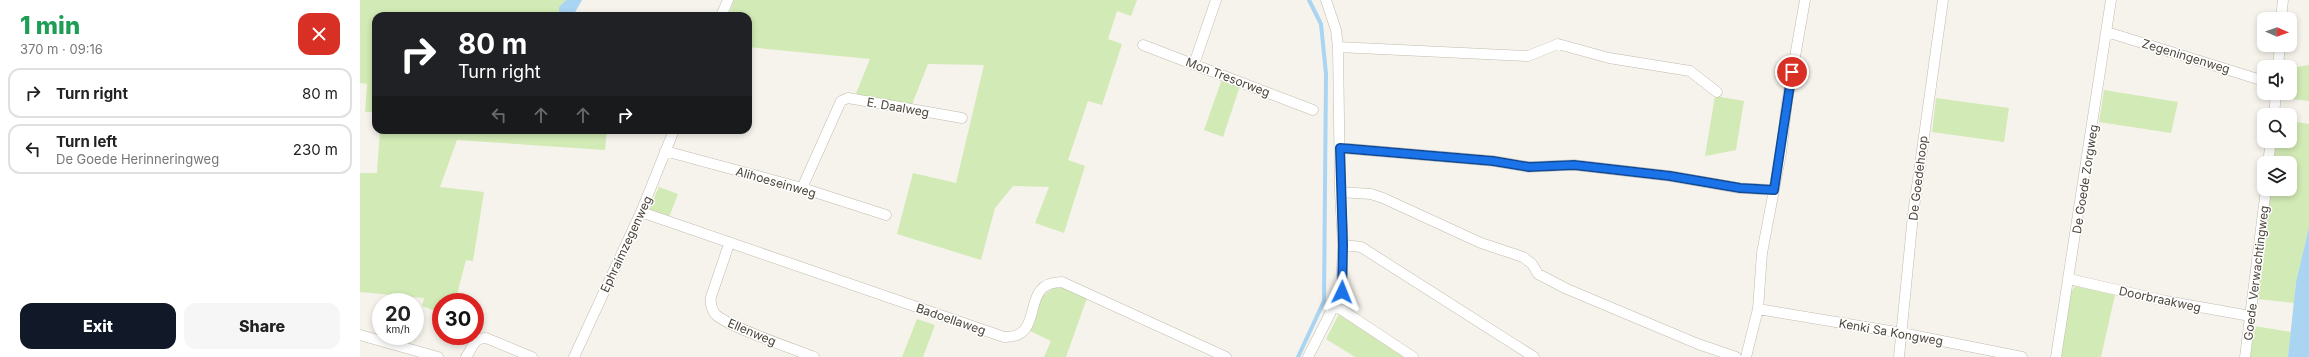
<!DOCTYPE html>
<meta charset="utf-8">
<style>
:root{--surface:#fff;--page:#f6f6f6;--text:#222;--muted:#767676;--line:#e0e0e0;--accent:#111827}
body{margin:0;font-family:Inter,sans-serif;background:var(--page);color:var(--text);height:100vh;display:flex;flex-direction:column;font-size:15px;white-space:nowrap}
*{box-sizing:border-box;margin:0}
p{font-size:13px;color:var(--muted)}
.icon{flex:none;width:22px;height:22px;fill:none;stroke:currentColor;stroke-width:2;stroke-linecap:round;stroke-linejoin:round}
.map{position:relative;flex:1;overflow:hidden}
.sheet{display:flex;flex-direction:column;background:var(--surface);width:360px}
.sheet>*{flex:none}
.top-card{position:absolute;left:12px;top:12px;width:380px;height:122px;border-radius:12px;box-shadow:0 2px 6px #0003;background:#202124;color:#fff;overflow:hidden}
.needle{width:26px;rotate:92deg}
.fabs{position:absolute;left:1897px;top:12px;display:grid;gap:8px}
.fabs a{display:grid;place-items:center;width:40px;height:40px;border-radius:8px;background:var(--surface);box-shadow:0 2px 6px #0003;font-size:20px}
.speed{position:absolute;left:12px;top:293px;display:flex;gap:8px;font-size:20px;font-weight:700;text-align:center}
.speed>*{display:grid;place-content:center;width:52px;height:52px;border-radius:50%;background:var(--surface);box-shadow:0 2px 6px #0003;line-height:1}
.speed small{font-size:10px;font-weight:400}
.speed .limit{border:6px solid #d22;background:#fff;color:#111}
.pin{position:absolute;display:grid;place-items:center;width:34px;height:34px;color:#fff;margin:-17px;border:2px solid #fff;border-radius:50%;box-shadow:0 1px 4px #0007}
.me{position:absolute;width:44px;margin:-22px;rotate:2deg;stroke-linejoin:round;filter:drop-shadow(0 0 3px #0008)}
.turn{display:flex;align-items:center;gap:14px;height:84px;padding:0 20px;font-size:18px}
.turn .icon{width:52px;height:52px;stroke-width:2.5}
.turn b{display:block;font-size:28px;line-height:34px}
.lanes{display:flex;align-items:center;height:38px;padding:0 20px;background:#0003;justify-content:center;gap:20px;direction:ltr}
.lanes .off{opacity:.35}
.round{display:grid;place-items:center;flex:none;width:42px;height:42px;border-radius:12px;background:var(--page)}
.head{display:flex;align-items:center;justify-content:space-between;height:68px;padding:0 20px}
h1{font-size:24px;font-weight:800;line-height:30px;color:#1e9e55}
.action{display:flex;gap:8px;margin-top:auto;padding:8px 20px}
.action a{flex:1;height:46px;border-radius:12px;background:var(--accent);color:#fff;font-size:16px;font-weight:800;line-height:46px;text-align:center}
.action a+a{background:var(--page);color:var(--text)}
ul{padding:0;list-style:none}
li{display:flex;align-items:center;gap:12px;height:50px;margin:0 8px 6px;padding:0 12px;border:2px solid var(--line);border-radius:12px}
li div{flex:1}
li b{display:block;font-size:15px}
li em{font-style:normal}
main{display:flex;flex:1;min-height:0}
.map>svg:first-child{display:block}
.green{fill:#d2eab5}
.water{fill:#a9d4f2}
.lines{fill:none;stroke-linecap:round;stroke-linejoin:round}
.stream{stroke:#a9d4f2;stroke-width:4}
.street-casing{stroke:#c2bbae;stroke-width:11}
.street{stroke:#fff;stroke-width:10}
.route-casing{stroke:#114b97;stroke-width:10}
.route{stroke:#1a73e8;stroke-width:7}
.labels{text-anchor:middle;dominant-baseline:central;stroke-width:3;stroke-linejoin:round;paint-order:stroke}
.street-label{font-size:12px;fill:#4b4439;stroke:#fff}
</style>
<main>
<section class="sheet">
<div class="head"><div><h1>1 min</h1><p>370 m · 09:16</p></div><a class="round" style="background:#d93025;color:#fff"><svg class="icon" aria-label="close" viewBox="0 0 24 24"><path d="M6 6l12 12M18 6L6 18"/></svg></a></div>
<ul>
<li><svg class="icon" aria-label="right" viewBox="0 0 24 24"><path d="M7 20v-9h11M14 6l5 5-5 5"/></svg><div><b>Turn right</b></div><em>80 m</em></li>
<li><svg class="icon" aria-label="left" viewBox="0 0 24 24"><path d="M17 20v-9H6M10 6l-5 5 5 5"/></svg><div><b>Turn left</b><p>De Goede Herinneringweg</p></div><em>230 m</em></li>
</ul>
<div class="action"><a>Exit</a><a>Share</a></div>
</section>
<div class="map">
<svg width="1949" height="357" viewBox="0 0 1949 357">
<rect width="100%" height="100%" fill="#f6f3ec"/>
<path class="green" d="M0,0H206L199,7V16H16V112H5L7,84L0,83Z
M374,0H777L771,16L757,11L748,39L762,44L742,105L728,101L708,160L725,166L704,233L675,223L689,187L653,186L635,208L621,260L537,234L553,173L596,183L624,65L568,64L551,107L493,101L510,59L388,47V16H368Z
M1949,65V101L1920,98V93H1930V68Z
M862,79L880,86L863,137L844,130Z
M1744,90L1818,102L1811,133L1739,122Z
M1355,96L1384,101L1376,150L1345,156Z
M1576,98L1649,108L1644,142L1572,132Z
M1930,121L1949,124V227L1936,282L1934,303L1897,299L1910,189H1930V163H1913L1916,141H1930Z
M20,130H247L245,150L97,140L80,187L124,192L113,261L106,260L95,302H81V313L62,306L64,298L0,292V173H17Z
M299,187L318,194L308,220L288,211Z
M1715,286L1755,295L1741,357H1701L1711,292Z
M693,288H703L727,298L706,357H684L691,341L670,331L682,297Z
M979,314L1043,357H995L966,339Z
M557,319L575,325L563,357H542Z
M1894,326L1931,332L1928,357H1890Z"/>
<path class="water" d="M206,0H222L213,16H199V7Z
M1949,227V357H1928L1936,282Z"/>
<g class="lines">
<path class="stream" d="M938,357L964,301L966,74L961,24L949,0"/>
<g class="street-casing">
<path id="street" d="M361,16L368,0
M1921,19L1923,0
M1747,32L1904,81
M783,45L953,110
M978,47L1168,56L1198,44L1249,58L1330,71L1357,92
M834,64L856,0
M1918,67L1920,45
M1914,115L1916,93
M980,148L1133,161L1169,167L1214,165L1310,176L1379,188L1414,190
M305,151L442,188L526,215
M1908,163L1911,141
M442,188L481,101L488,98L602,118
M980,192L1011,194L1023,198L1121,243L1163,257L1172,264L1178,274L1207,289L1338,344L1376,357
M281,212L644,337C688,338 657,282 702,282L866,357
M369,244L351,297C350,303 351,308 355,314C368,327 434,349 454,357
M983,245L1001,247L1174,357
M1709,279L1806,301L1890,316
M976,306L1053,357
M1398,309L1542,333L1662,357
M0,335L78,357
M106,357C113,348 113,338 126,338L172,357
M214,357L281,212L314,130
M948,357L981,292L983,245L980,192L978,47L976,30L966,0
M1386,357L1398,309L1402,253L1421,153L1427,102L1445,0
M1539,357L1553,215L1583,0
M1696,357L1751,0
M1885,357L1906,189"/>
</g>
<use href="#street" class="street"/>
</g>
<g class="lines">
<g class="route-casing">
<path id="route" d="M982,292L983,245L980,148L1133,161L1169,167L1214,165L1310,176L1380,188L1414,190L1432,72"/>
</g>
<use href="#route" class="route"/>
</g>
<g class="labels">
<g class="street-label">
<text transform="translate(1826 56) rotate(17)">Zegeningenweg</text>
<text transform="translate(868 77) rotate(21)">Mon Tresorweg</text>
<text transform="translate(538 107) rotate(10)">E. Daalweg</text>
<text transform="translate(1558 178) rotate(-83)">De Goedehoop</text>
<text transform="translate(1725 179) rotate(-81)">De Goede Zorgweg</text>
<text transform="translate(416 182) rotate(16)">Alihoeseinweg</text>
<text transform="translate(266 244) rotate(-65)">Ephraimzegenweg</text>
<text transform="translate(1896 273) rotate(-83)">Goede Verwachtingweg</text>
<text transform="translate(1800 299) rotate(12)">Doorbraakweg</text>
<text transform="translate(591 319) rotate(19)">Badoellaweg</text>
<text transform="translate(392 332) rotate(23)">Ellenweg</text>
<text transform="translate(1531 332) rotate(10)">Kenki Sa Kongweg</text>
</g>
</g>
</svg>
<div class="fabs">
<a><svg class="needle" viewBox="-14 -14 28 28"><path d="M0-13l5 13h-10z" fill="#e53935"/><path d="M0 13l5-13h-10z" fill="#767676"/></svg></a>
<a><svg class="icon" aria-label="sound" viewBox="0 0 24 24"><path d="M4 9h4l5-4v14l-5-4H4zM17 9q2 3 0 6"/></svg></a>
<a><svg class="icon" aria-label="search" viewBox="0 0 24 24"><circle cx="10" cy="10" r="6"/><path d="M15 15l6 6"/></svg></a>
<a><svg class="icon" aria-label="layers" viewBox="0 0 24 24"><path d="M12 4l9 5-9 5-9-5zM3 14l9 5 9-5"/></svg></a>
</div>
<div class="speed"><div>20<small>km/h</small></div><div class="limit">30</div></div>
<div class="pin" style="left:1432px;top:72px;background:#d93025"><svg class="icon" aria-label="arrive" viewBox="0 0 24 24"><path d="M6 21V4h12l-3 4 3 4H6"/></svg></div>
<svg class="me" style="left:982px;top:292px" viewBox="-20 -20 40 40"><path d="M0-17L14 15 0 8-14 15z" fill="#1a73e8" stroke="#fff" stroke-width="4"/></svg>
<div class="top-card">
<div class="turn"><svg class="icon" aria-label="right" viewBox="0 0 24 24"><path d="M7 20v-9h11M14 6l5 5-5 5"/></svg><div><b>80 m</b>Turn right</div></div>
<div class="lanes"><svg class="icon off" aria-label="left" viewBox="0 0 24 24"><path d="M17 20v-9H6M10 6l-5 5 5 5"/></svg><svg class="icon off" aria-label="ahead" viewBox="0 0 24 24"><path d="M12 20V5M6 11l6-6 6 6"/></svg><svg class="icon off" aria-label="ahead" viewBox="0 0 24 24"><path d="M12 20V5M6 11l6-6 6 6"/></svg><svg class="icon" aria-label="right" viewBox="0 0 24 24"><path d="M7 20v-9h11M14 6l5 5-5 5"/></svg></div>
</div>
</div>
</main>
